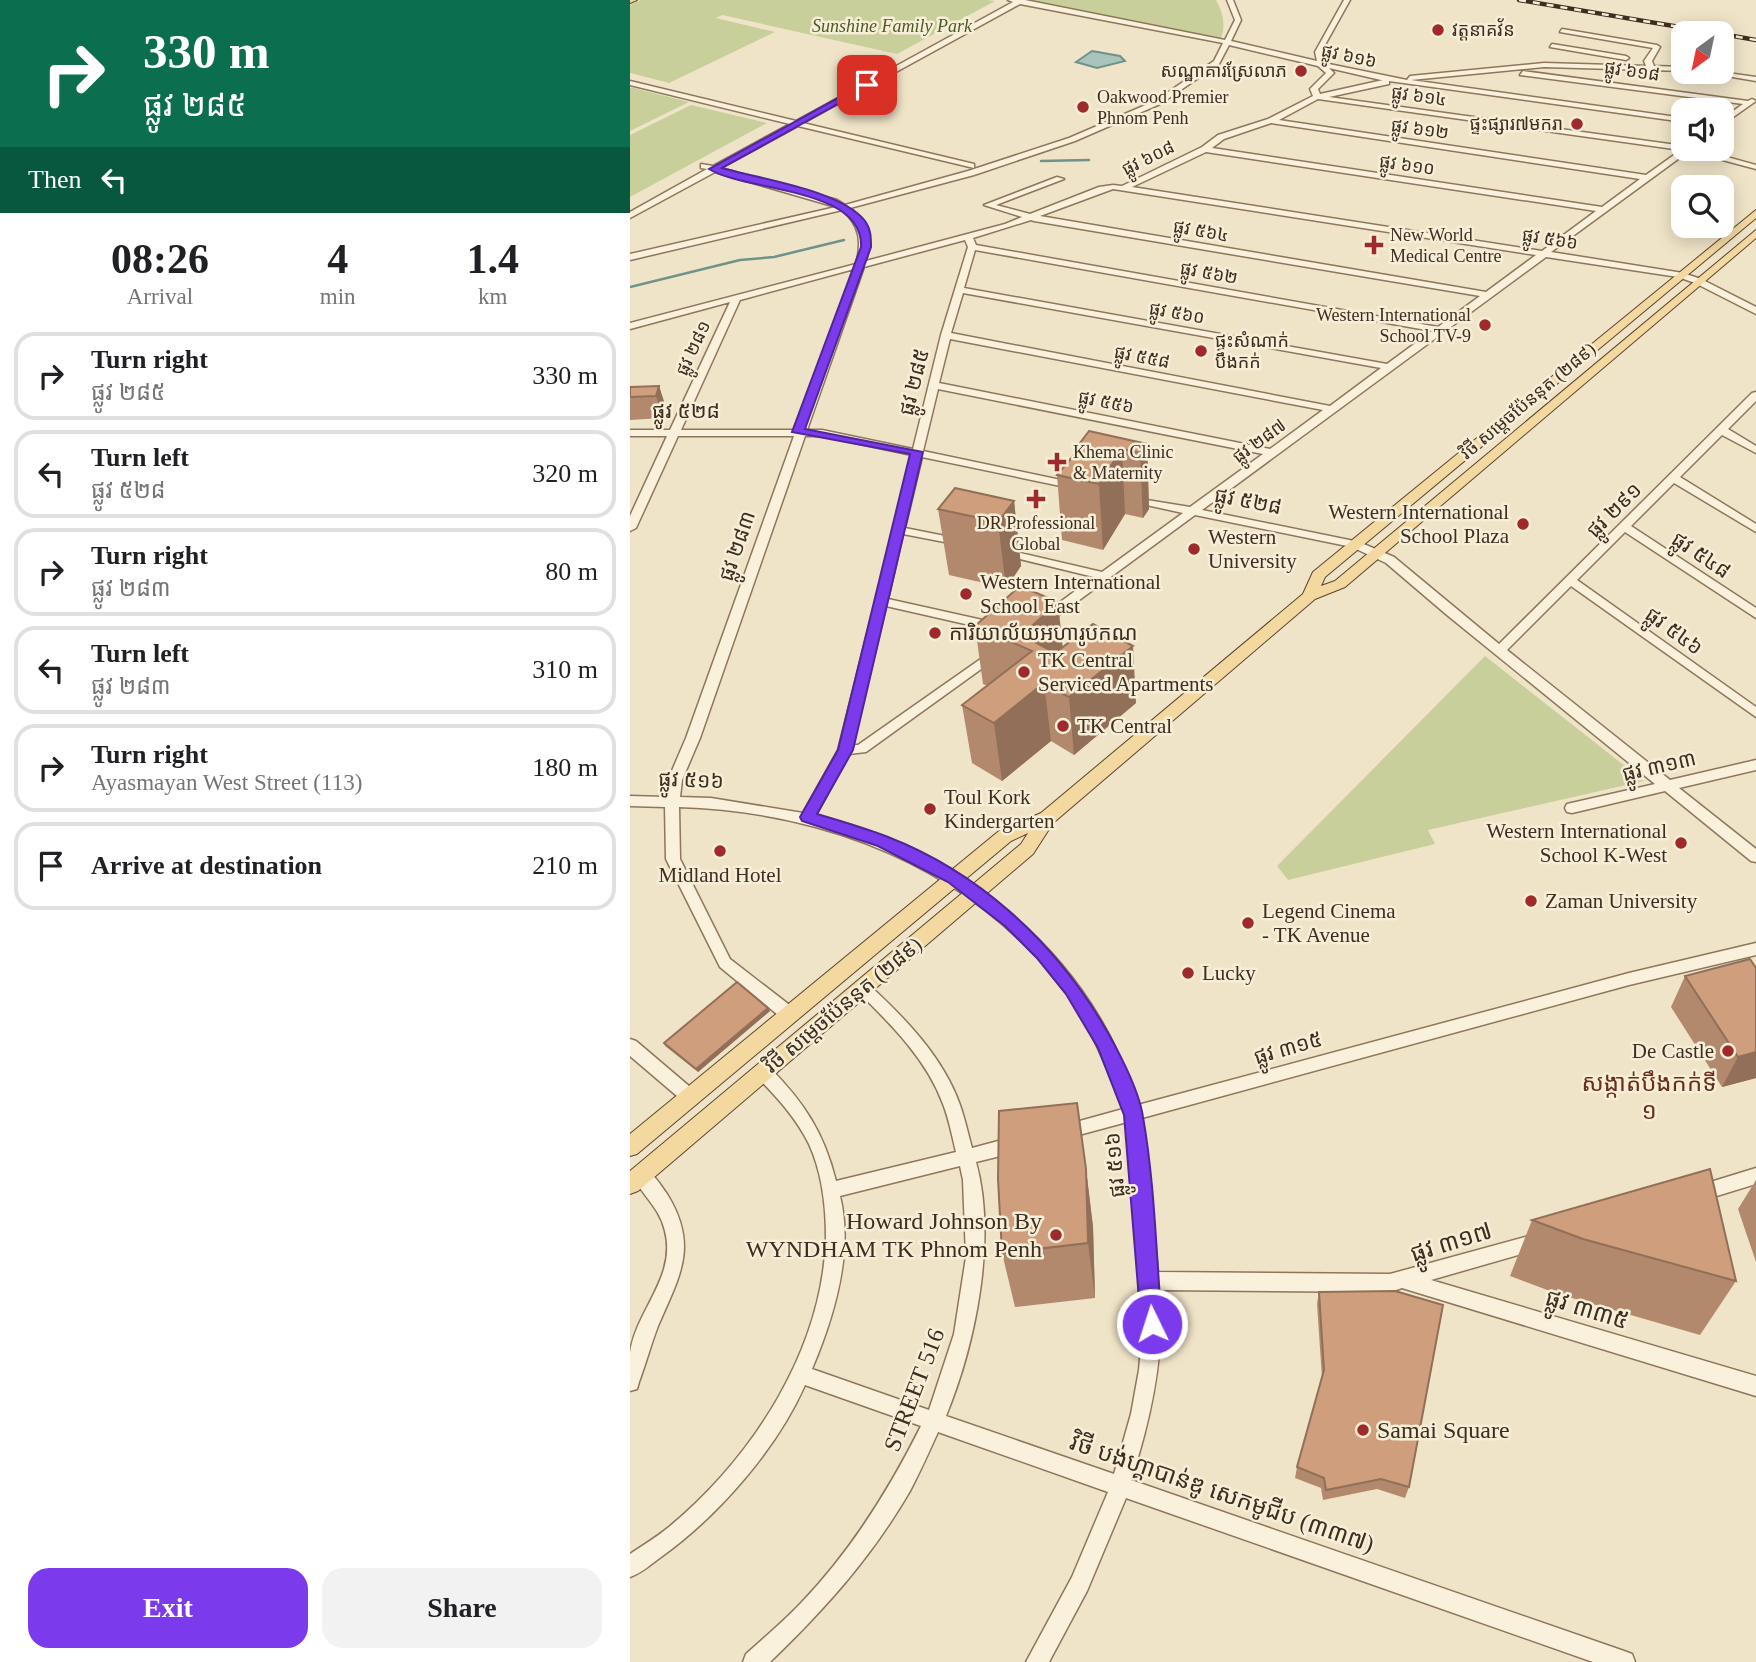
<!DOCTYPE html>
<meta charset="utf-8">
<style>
:root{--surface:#fff;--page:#f2f2f2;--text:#202124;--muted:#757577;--line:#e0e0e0;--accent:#7c3aed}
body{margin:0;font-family:"Times New Roman","Noto Sans Khmer",serif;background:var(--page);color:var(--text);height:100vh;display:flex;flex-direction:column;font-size:26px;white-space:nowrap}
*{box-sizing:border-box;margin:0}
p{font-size:23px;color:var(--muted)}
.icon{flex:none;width:38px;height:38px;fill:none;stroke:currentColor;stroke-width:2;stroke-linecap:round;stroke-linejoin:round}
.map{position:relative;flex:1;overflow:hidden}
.details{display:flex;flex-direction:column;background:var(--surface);width:630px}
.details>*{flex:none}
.hud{background:#0b6e4f;color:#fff;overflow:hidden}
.needle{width:46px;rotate:213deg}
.fabs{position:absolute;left:1041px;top:21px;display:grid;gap:14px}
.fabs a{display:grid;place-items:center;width:63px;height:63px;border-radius:14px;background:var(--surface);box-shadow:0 4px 18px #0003;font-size:35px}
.pin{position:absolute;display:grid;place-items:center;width:60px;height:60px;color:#fff;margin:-30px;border-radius:14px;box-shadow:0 4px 10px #0006}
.me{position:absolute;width:77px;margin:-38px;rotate:356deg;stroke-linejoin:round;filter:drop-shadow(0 0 5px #0008)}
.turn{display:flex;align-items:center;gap:24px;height:147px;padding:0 28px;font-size:32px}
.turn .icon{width:91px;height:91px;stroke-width:2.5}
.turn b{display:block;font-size:49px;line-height:60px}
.then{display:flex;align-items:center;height:66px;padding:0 28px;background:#0003;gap:14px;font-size:26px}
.eta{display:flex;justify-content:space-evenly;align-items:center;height:119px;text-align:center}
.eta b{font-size:42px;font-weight:800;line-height:49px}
.cta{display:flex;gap:14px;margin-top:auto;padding:14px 28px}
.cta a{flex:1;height:80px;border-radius:21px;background:var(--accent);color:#fff;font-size:28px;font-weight:800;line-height:80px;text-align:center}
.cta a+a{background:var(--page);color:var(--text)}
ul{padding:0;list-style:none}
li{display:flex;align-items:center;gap:21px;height:88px;margin:0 14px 10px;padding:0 14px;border:4px solid var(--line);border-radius:21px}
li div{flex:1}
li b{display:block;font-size:26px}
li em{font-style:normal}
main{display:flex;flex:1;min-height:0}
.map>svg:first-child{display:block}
.green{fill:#c9cf9b}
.water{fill:#a9c4bc;stroke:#6f938a;stroke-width:2}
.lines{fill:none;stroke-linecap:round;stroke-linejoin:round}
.stream{stroke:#6f938a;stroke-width:2.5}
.minor-casing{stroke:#8d765c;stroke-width:3}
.major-casing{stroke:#5b4430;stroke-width:2}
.minor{fill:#faf1dc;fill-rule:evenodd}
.major{fill:#f3d9a0;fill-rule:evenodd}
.rail-casing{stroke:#3d2e20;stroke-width:4.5}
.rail{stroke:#f7eed8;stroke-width:2.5;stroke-dasharray:7;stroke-linecap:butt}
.wall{fill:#b2896c}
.shaded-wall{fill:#916f58}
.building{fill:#cf9f7d;stroke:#916f58;stroke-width:2}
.route{fill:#7c3aed;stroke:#51269a;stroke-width:2}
.poi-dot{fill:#9e2a2b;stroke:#f7eed8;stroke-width:2.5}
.labels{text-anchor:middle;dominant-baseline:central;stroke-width:5;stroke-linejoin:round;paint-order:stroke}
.far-park-label{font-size:18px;font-style:italic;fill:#4d5a26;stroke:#f7eed8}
.far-poi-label{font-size:18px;fill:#3d2e20;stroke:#f7eed8;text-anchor:start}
.far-street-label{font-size:18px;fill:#3d2e20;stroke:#f7eed8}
.street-label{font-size:21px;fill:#3d2e20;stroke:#f7eed8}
.poi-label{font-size:21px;fill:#3d2e20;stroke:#f7eed8;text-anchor:start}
.quarter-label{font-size:24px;fill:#6b2e1e;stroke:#f7eed8}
.near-poi-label{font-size:24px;fill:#3d2e20;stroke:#f7eed8;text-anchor:end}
.near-street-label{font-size:24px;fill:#3d2e20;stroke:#f7eed8}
</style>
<main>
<section class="details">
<div class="hud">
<div class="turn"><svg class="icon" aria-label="right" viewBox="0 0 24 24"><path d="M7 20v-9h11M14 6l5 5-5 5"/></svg><div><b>330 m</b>ផ្លូវ ២៨៥</div></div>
<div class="then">Then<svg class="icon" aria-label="left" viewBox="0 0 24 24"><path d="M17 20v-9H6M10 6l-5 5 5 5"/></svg></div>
</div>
<div class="eta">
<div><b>08:26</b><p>Arrival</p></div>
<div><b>4</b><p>min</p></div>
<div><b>1.4</b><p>km</p></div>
</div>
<ul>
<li><svg class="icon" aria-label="right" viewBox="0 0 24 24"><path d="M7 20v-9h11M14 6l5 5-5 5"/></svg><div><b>Turn right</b><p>ផ្លូវ ២៨៥</p></div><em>330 m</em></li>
<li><svg class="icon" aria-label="left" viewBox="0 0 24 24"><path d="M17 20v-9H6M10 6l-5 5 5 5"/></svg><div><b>Turn left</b><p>ផ្លូវ ៥២៨</p></div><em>320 m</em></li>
<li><svg class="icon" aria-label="right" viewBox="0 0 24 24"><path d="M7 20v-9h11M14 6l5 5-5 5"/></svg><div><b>Turn right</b><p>ផ្លូវ ២៨៣</p></div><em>80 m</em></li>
<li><svg class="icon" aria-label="left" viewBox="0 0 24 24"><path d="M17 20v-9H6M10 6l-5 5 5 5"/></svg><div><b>Turn left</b><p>ផ្លូវ ២៨៣</p></div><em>310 m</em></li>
<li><svg class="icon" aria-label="right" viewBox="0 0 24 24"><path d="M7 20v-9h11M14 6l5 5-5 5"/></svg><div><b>Turn right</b><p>Ayasmayan West Street (113)</p></div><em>180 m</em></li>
<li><svg class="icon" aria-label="arrive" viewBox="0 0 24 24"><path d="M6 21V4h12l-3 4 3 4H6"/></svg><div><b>Arrive at destination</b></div><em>210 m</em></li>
</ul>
<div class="cta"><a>Exit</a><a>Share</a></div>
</section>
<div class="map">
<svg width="1126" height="1662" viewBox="0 0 1126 1662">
<rect width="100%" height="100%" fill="#f0e4c8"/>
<path class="green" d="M11,0H357L365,1L267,54L92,15L86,18L145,32L39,83L0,73V5Z
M398,0H586C593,13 596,24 591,38Z
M0,87L59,102L0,131Z
M61,105L137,123L0,197V135Z
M855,656L1014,781L798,830L805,844L658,880L647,866Z"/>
<path class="water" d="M462,51L490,56L495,61L467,68L446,62Z"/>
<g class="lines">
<path class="stream" d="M411,161L459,160
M0,287L110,260L144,257L214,240"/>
<g class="minor-casing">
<path id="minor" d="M378,0H395L595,40L605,20L597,0H603L611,20L601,41L687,61L685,52L714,0H720L691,52L694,63L777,80L780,76L914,63L1016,66L1014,61L1023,48L930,32L932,29L1027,45L1030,47L1022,61L1024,66L1054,67V71L914,67L781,80L1054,118V122L759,81V84L699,97L1054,146V149H1068L1126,165V169L1059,151L921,252L1053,273L1071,279L1126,307V314L1065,283L1048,277L916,257L572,510L729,542L764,557L869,644L1122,393L1126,392V401L1098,429L1126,446V453L1092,435L1050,477L1126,524V532L1044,483L1001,526L1126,608V618L995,532L947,580L1126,707V717L941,586L877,650L1040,780L1126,760V770L1049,788L1126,849V862L1121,861L1035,791L942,813L937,812L935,808L937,804L1025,784L817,615L756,563L722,547L565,515L418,623H410L408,620L410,617L464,577L369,554V550L373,549L472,572L553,513L498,501V497L560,507L633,454L308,389L293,451L445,483L450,486L445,489L292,457L275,528L330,539L336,542L330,545L273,534L258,599L366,623L372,627L366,631L256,606L223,745H228L362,651L366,650L372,654L236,752L219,754L185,817C204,822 223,826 241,833C340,869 427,939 477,1031C490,1054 498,1080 508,1105L999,973L1126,943V955L999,985L512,1118L528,1272L760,1274L910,1233L916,1235L919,1241L916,1247L801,1280L1126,1376V1396L772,1288L760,1292L530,1290C535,1354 521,1419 501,1480L994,1651L1002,1654L1005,1662H963L496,1498L457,1591L419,1662H396L442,1577L478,1492L308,1432C299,1452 290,1472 280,1491C241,1558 195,1609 140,1662H113L116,1654C135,1637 154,1621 171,1603C221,1551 259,1490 291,1426L175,1385C147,1449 87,1517 31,1557C21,1564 12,1573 0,1577V1554C13,1545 27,1537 39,1527C124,1456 193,1349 196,1237C196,1207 192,1172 179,1144C166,1118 147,1097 127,1077L125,1072L127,1067L133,1065L139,1067C174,1102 194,1133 206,1181L326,1152C322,1136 319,1119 313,1104C297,1060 261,1024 228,992L225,988L228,984L233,982L238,984C275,1018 313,1057 330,1105C335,1119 338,1134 342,1148L387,1136L393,1139L395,1144L393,1149L387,1152L346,1162C367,1238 346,1343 316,1416L484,1474L501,1414L509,1370L513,1325L497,1124V1122L434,1139L428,1137L426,1132L428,1127L493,1109C474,1060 456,1014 422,973C414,963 404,955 396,946C304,854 178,811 49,807L50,859L100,959L166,1010L168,1015L166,1020L160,1022L154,1020L90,967L36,859L35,807L0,806V796L36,797L38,780L56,738L164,436H48L6,528L0,531V516L37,436H0V430H40L100,302L0,329V323L226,264C232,242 230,225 212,210L0,260V254L206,207L85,172L0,218V212L77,169L71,168V164L83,166L160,124L0,85V81L166,121L383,2ZM390,4L593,43L584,61L525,101L439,138L338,171L215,205L207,200L91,168L168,126L344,168V164L173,123ZM599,45L688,66L696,73L680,89L683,96L638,119L588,135L572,147L492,186L483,185L469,187L400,214L366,205L434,179L427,177L354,205L392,217L375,224L236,261C241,240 237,222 220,208L344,175L445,141L530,104L589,64ZM699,68L751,80H753L690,94L688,89L704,73ZM688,99L1051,150L1016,175L649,120ZM641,123L1010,179L972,207L582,148L594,139ZM576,152L966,211L912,251L502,187ZM483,189L906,255L856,292L410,216ZM401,220L404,221L850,296L808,327L346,245L343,238ZM335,240L338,247L311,335L283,449L192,430H177L234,267ZM345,250L802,331L757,364L334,288ZM224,269L167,430H51L110,300ZM333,293L751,368L700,406L321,333ZM320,339L693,410L640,449L309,383ZM175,436H192L282,455L208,750L173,813L81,798L50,797L52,780L70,738ZM330,1166L333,1180L336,1257L324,1334L299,1410L182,1369C204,1317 224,1252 210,1196Z
M922,44L996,56L999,58L996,60L920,47Z
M893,71L1118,101L1122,99L1126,101L1092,125V119L1113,104L890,75Z
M1073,72H1090L1126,77V81Z
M0,1039L6,1041L66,1092L68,1097L66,1102L60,1104L54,1102L0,1056Z
M11,1167C22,1171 30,1184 37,1194C69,1246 50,1275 28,1326C21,1344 16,1363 9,1382L7,1389L0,1391C0,1379 0,1366 0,1353C6,1310 47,1277 35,1231C30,1208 12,1195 2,1175L5,1169Z
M1126,1168V1184L1067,1202L1061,1200L1058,1194L1061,1188Z"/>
</g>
<g class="major-casing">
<path id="major" d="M0,0H7L0,3Z
M1126,210V218L695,577L691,586L705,581L1126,230V238L715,587L685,599L423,823L403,854L8,1191L0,1194V1171L391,844L398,833L381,841L7,1154L0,1156V1134L369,831L411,813L673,594L683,572Z"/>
</g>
<use href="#minor" class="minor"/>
<use href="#major" class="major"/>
<g class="rail-casing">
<path id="rail" d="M889,0L1085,33
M1092,34L1126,40"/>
</g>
<use href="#rail" class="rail"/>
</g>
<path class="wall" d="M29,386L36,408L33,418L0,420V387Z
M450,443L517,444L519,509L513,518L495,514L473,550L432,540L427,475L450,447Z
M384,501L391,566L376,588L319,575L308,509Z
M345,626L432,647L506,703L444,755L421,741L372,781L342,763L332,705L358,686L353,684Z
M1055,976L1126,1078L1092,1087L1041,1007Z
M138,1008L140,1011L68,1072L35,1046L34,1043Z
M456,1169L463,1227L465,1298L385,1307L372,1253Z
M1126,1180V1262L1108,1209Z
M902,1220L1106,1281L1070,1335L928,1294L880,1276Z
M689,1292L779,1487L775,1498L747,1489L693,1500L691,1488L665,1478L667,1467L692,1378L687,1304Z"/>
<path class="shaded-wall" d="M29,386L36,408L33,418L26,396Z
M517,444L519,509L513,518L510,453Z
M492,449L495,514L473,550L469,484Z
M384,501L391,566L376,588L368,522Z
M428,602L434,660L392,635Z
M503,646L506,703L444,755L439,697Z
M414,683L421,741L372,781L364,723Z
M138,1008L140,1011L68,1072L66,1069Z
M1126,1052V1078L1092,1087L1108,1057Z
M456,1169L463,1227L465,1298L458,1243Z"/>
<path class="building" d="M29,386L26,396L0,397V387Z
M459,431L517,444L510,453L492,449L469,484L427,475L453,444L450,443Z
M325,488L384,501L368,522L308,509Z
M390,586L428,602L392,635L425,653L463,624L503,646L439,697L414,683L364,723L332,705L402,651L345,626Z
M1120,959L1126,968V1052L1108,1057L1055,976Z
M107,982L138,1008L66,1069L34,1043Z
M447,1103L456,1169L458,1243L372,1253L368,1179L369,1111Z
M1080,1169L1106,1281L953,1239L902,1220Z
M765,1291L813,1305L779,1487L751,1479L696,1490L694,1478L667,1467L694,1370L689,1292Z"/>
<path class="route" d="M235,83L242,85L92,168C129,179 211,190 235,221C241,229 241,238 241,247L175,429L293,452L223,750L187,814C211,821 235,828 258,837C348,872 421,939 471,1021C486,1046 509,1089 513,1117C525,1185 526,1255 532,1324L529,1331L522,1334L514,1331L511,1324L494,1115L468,1048L436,994L407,958L375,926L318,882L248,846L172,821L170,817L208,750L280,454L162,432L231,247C234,187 116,192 79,169Z"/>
<g class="poi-dot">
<circle cx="808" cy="30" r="7"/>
<circle cx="671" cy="71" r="7"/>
<circle cx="453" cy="107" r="7"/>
<circle cx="947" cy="124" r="7"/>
<path d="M740.5 234.5h7v7h7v7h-7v7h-7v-7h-7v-7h7z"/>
<circle cx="855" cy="325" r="7"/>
<circle cx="571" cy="351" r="7"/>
<path d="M423.5 451.5h7v7h7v7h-7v7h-7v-7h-7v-7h7z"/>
<path d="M402.5 488.5h7v7h7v7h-7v7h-7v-7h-7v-7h7z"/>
<circle cx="893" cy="524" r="7"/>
<circle cx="564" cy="549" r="7"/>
<circle cx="336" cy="594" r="7"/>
<circle cx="305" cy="633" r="7"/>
<circle cx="394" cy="672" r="7"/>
<circle cx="433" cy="726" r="7"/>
<circle cx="300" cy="809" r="7"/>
<circle cx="1051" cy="843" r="7"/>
<circle cx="90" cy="851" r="7"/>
<circle cx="901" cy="901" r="7"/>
<circle cx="618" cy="923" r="7"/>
<circle cx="558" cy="973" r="7"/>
<circle cx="1098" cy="1051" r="7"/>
<circle cx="426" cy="1235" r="7"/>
<circle cx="733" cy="1430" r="7"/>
</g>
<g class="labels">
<g class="far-park-label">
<text x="262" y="26">Sunshine Family Park</text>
</g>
<g class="far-poi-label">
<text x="822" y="30">វត្តនាគវ័ន</text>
<text x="657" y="71" text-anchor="end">សណ្ឋាគារស្រែលាភ</text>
<text x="467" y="97">Oakwood Premier<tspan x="467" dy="21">Phnom Penh</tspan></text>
<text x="933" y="124" text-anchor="end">ផ្ទះផ្សារ៧មករា</text>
<text x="760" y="235">New World<tspan x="760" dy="21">Medical Centre</tspan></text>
<text x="841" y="315" text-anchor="end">Western International<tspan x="841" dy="21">School TV-9</tspan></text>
<text x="585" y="341">ផ្ទះសំណាក់<tspan x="585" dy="21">បឹងកក់</tspan></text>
<text x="443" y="452">Khema Clinic<tspan x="443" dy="21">&amp; Maternity</tspan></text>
<text x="406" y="523" text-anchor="middle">DR Professional<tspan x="406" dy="21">Global</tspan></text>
</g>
<g class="far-street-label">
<text transform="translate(719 56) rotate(12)">ផ្លូវ ៦១៦</text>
<text transform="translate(1002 71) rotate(8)">ផ្លូវ ៦១៨</text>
<text transform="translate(789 96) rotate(8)">ផ្លូវ ៦១៤</text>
<text transform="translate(790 129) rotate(8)">ផ្លូវ ៦១២</text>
<text transform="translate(518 158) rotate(-26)">ផ្លូវ ៦០៨</text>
<text transform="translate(777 165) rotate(8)">ផ្លូវ ៦១០</text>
<text transform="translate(571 231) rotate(10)">ផ្លូវ ៥៦៤</text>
<text transform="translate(920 239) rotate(9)">ផ្លូវ ៥៦៦</text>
<text transform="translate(579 273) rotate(10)">ផ្លូវ ៥៦២</text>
<text transform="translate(547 313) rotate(10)">ផ្លូវ ៥៦០</text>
<text transform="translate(63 348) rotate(-65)">ផ្លូវ ២៨១</text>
<text transform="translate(512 357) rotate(11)">ផ្លូវ ៥៥៨</text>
<text transform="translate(898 401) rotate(-40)">វិថី សម្តេចប៉ែននុត (២៨៩)</text>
<text transform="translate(476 402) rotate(11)">ផ្លូវ ៥៥៦</text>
<text transform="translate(629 441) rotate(-36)">ផ្លូវ ២៨៧</text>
</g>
<g class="street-label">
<text transform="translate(284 382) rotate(-76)">ផ្លូវ ២៨៥</text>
<text x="56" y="411">ផ្លូវ ៥២៨</text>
<text transform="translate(618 501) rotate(11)">ផ្លូវ ៥២៨</text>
<text transform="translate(984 510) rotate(-45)">ផ្លូវ ២៩១</text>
<text transform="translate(107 546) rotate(-71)">ផ្លូវ ២៨៣</text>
<text transform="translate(1071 555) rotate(34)">ផ្លូវ ៥៤៨</text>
<text transform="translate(1044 631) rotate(36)">ផ្លូវ ៥៤៦</text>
<text transform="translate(1029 766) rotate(-13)">ផ្លូវ ៣១៣</text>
<text transform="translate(61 780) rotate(2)">ផ្លូវ ៥១៦</text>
<text transform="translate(213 1005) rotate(-40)">វិថី សម្តេចប៉ែននុត (២៨៩)</text>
<text transform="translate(658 1048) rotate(-16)">ផ្លូវ ៣១៥</text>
<text transform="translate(485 1165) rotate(-95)">ផ្លូវ ៥១៦</text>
</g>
<g class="poi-label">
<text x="879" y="512" text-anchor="end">Western International<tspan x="879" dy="24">School Plaza</tspan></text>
<text x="578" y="537">Western<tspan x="578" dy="24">University</tspan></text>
<text x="350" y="582">Western International<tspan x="350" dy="24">School East</tspan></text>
<text x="319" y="633">ការិយាល័យអហារូបកណ</text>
<text x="408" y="660">TK Central<tspan x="408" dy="24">Serviced Apartments</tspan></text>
<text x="447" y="726">TK Central</text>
<text x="314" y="797">Toul Kork<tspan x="314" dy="24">Kindergarten</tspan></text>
<text x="1037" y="831" text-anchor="end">Western International<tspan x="1037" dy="24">School K-West</tspan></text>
<text x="90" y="875" text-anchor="middle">Midland Hotel</text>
<text x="915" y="901">Zaman University</text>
<text x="632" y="911">Legend Cinema<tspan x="632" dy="24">- TK Avenue</tspan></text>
<text x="572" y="973">Lucky</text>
<text x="1084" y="1051" text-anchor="end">De Castle</text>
</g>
<g class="quarter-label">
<text x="1019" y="1083">សង្កាត់បឹងកក់ទី<tspan x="1019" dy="28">១</tspan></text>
</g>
<g class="near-poi-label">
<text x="412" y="1221">Howard Johnson By<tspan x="412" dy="28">WYNDHAM TK Phnom Penh</tspan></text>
<text x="747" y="1430" text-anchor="start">Samai Square</text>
</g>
<g class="near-street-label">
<text transform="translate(821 1242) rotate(-17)">ផ្លូវ ៣១៧</text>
<text transform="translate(957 1309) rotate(17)">ផ្លូវ ៣៣៥</text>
<text transform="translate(284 1390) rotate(-69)">STREET 516</text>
<text transform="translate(592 1493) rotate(19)">វិថី បង់ហ្គាបាន់ឌូ សេកមូជីប (៣៣៧)</text>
</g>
</g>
</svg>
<div class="fabs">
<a><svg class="needle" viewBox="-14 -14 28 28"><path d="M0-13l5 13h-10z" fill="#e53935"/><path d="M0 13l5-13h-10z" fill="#757577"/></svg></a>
<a><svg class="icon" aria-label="sound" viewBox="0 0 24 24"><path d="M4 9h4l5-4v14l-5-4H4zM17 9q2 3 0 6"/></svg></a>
<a><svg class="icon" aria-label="search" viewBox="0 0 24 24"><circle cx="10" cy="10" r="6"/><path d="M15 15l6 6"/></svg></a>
</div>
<div class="pin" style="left:237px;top:85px;background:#d93025"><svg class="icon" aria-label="arrive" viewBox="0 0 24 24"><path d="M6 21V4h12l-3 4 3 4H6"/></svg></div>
<svg class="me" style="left:522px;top:1324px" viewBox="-20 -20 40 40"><circle r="17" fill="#7c3aed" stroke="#fff" stroke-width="3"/><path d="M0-11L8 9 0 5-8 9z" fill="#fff"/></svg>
</div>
</main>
